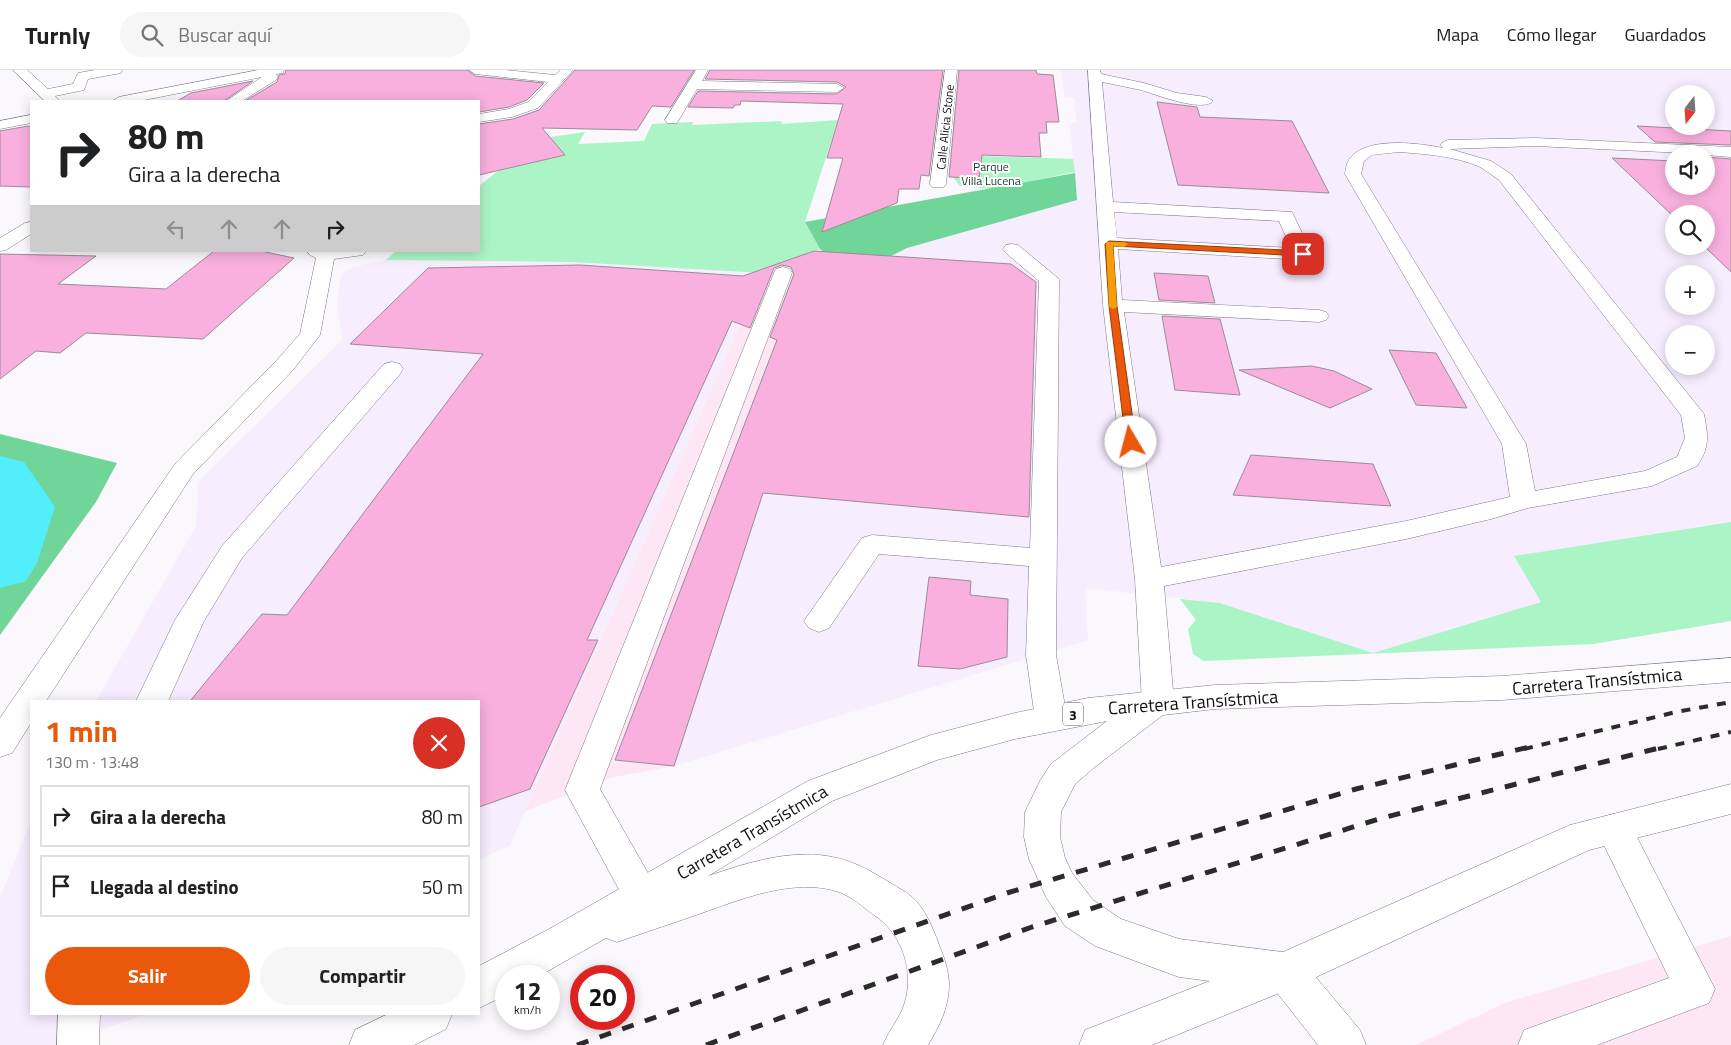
<!DOCTYPE html>
<html lang="es">
<meta charset="utf-8">
<style>
:root{--surface:#fff;--page:#f6f6f6;--text:#202124;--muted:#757577;--line:#e0e0e0;--accent:#ea580c}
body{margin:0;font-family:"Titillium Web",sans-serif;background:var(--page);color:var(--text);height:100vh;display:flex;flex-direction:column;font-size:19px;white-space:nowrap}
*{box-sizing:border-box;margin:0}
p{font-size:16px;color:var(--muted)}
.icon{flex:none;width:28px;height:28px;fill:none;stroke:currentColor;stroke-width:2;stroke-linecap:round;stroke-linejoin:round}
.map{position:relative;flex:1;overflow:hidden}
.details{position:absolute;left:30px;top:630px;width:450px;height:315px;display:flex;flex-direction:column;background:var(--surface);border-radius:0px;box-shadow:0 2px 12px #0003}
.details>*{flex:none}
.banner{position:absolute;left:30px;top:30px;width:450px;height:152px;border-radius:0px;box-shadow:0 2px 12px #0003;background:#fff;color:var(--text);overflow:hidden}
.needle{width:32px;rotate:197deg}
.tools{position:absolute;left:1665px;top:15px;display:grid;gap:10px}
.tools a{display:grid;place-items:center;width:50px;height:50px;border-radius:50%;background:var(--surface);box-shadow:0 2px 12px #0003;font-size:25px}
.speed{position:absolute;left:495px;top:895px;display:flex;gap:10px;font-size:25px;font-weight:700;text-align:center}
.speed>*{display:grid;place-content:center;width:65px;height:65px;border-radius:50%;background:var(--surface);box-shadow:0 2px 12px #0003;line-height:1}
.speed small{font-size:12px;font-weight:400}
.speed .limit{border:8px solid #d22;background:#fff;color:#111}
.pin{position:absolute;display:grid;place-items:center;width:42px;height:42px;color:#fff;margin:-21px;border-radius:10px;box-shadow:0 2px 8px #0006}
.me{position:absolute;width:55px;margin:-28px;rotate:352deg;stroke-linejoin:round;filter:drop-shadow(0 0 4px #0008)}
.turn{display:flex;align-items:center;gap:18px;height:105px;padding:0 15px;font-size:22px}
.turn .icon{width:65px;height:65px;stroke-width:2.5}
.turn b{display:block;font-size:35px;line-height:42px}
.lanes{display:flex;align-items:center;height:48px;padding:0 15px;background:#0003;justify-content:center;gap:25px;direction:ltr}
.lanes .off{opacity:.35}
.round{display:grid;place-items:center;flex:none;width:52px;height:52px;border-radius:26px;background:var(--page)}
.head{display:flex;align-items:center;justify-content:space-between;height:85px;padding:0 15px}
h1{font-size:30px;font-weight:700;line-height:38px;color:var(--accent)}
.action{display:flex;gap:10px;margin-top:auto;padding:10px 15px}
.action a{flex:1;height:58px;border-radius:30px;background:var(--accent);color:#fff;font-size:20px;font-weight:700;line-height:58px;text-align:center}
.action a+a{background:var(--page);color:var(--text)}
ul{padding:0;list-style:none}
li{display:flex;align-items:center;gap:15px;height:62px;margin:0 10px 8px;padding:0 5px;border:2px solid var(--line);border-radius:0px}
li div{flex:1}
li b{display:block;font-size:19px}
li em{font-style:normal}
header{display:flex;align-items:center;gap:30px;box-sizing:border-box;height:70px;padding:0 25px;background:var(--surface);border-bottom:1px solid var(--line)}
header strong{font-size:24px}
nav{display:flex;gap:28px;margin-inline-start:auto;font-size:18px}
.search{width:350px;height:45px;background:var(--page);display:flex;align-items:center;gap:12px;box-sizing:border-box;padding:0 18px;border-radius:28px;color:var(--muted);font-size:19px}
.map>svg:first-child{display:block}
.commercial{fill:#fee7f4}
.built{fill:#f6edff;fill-rule:evenodd}
.green{fill:#abf4c5}
.forest{fill:#70d599}
.lines{fill:none;stroke-linecap:round;stroke-linejoin:round}
.river{fill:#52eefb;fill-rule:evenodd}
.building{fill:#f9b0de;stroke:#9b8c95}
.minor-casing{stroke:#7f7886;stroke-width:1}
.major-casing{stroke:#7f7886;stroke-width:1}
.minor{fill:#fff;fill-rule:evenodd}
.major{fill:#fff;fill-rule:evenodd}
.rail-far1{stroke:#2d2a2f;stroke-width:4;stroke-dasharray:9 9;stroke-linecap:butt}
.rail{stroke:#2d2a2f;stroke-width:5;stroke-dasharray:12 12;stroke-linecap:butt}
.route{fill:#ea580c;stroke:#983908}
.slow{fill:#f59e0b}
.labels{text-anchor:middle;dominant-baseline:central;stroke-width:4;stroke-linejoin:round;paint-order:stroke}
.far-street-label{font-size:12px;fill:#120f14;stroke:#fff}
.far-park-label{font-size:12px;fill:#113c24;stroke:#fff}
.shield{fill:#fff;stroke:#59575a;stroke-width:1}
.shield-label{font-size:14px;font-weight:bold;fill:#120f14}
.near-street-label{font-size:18px;fill:#120f14;stroke:#fff}
</style>
<header>
<strong>Turnly</strong>
<div class="search"><svg class="icon" aria-label="search" viewBox="0 0 24 24"><circle cx="10" cy="10" r="6"/><path d="M15 15l6 6"/></svg>Buscar aquí</div>
<nav><a>Mapa</a><a>Cómo llegar</a><a>Guardados</a></nav>
</header>
<div class="map">
<svg width="1731" height="975" viewBox="0 0 1731 975">
<rect width="100%" height="100%" fill="#faf7fd"/>
<path class="commercial" d="M820,179L837,193L674,696L614,707L525,741L763,203L789,190Z
M1731,866V975H1416L1505,933Z"/>
<path class="built" d="M1061,0H1731V452L1514,486L1541,532L1373,583L1220,533L1085,518L1088,570L674,696L837,195L891,186L907,178L1077,130L1070,54L1077,51L1074,28H1065ZM1674,24H1706V56H1674ZM1674,84H1706V116H1674ZM1674,144H1706V176H1674ZM1674,204H1706V236H1674ZM1674,264H1706V296H1674Z
M386,190L572,192L763,203L510,775L479,790V631H96L196,456L198,412L342,270L337,233L341,204L352,197Z
M31,751V944H146L57,975H0V827Z"/>
<path class="green" d="M838,50L805,152L820,179L789,190L763,203L572,192L386,190L396,181H479V116L498,101L565,85L550,67L585,62L578,74L644,71L652,54L693,52L692,55L782,51L781,54Z
M954,85L1073,89L1075,102L991,119L960,116L953,107Z
M1731,452V551L1593,574L1204,591L1193,584L1188,559L1196,550L1180,529L1220,533L1373,583L1541,532L1514,486Z"/>
<path class="forest" d="M1075,103L1077,130L907,178L891,186L837,193L820,179L805,152Z
M0,364L117,393L96,432L0,565Z"/>
<g class="lines">
<path class="river" d="M0,386L24,392L55,437L37,493L26,511L0,518Z"/>
</g>
<path class="building" d="M286,0H467L475,6L544,13L527,30L509,37L479,42V31H245L277,12L279,5L285,4Z
M575,0H694L671,37L652,36L637,60L542,58L565,85L479,105V54L513,49L539,40Z
M710,0H943L929,106L921,105L919,119H899L897,133L822,162L843,88H827L843,34L741,31L740,35H735L733,38L688,37L698,21L837,24L846,17L837,12L705,9Z
M959,0H1036L1037,4L1053,5L1059,52H1046L1047,63H1039L1041,87L982,85L979,108L949,107Z
M253,11L224,31H177L191,23Z
M1157,32L1197,37L1200,47L1292,51L1329,123L1178,115Z
M28,56L31,57V117L0,116V61Z
M1637,56L1731,61V75L1655,72Z
M1706,87L1731,89V202L1704,176H1706V144H1674V147L1612,88L1674,91V116H1706Z
M214,181H261L294,188L203,269L86,263L60,283L36,281L0,309V184L96,186L58,214L166,219Z
M814,181L1011,194L1036,212L1029,447L763,423L674,696L615,690L777,270L770,267L794,204L791,197L782,195L774,198L750,258L732,251L587,570H598L530,719L479,737V631H190L262,544L287,545L483,284L350,274L428,198L580,195L743,206Z
M1154,203L1208,206L1215,233L1159,230Z
M1162,246L1220,249L1240,325L1175,320Z
M1389,280L1436,283L1467,338L1416,335Z
M1312,296L1334,301L1372,319L1330,338L1239,300Z
M1251,385L1373,394L1391,436L1233,425Z
M929,507L971,511L970,525L1008,529L1007,587L960,599L918,596Z"/>
<g class="lines">
<g class="minor-casing">
<path id="minor" d="M13,0H27L48,19L73,14L78,3L95,0H122L121,3L88,9L84,20L55,26L60,31H45Z
M258,0H284L283,3L276,4L278,7L276,10L242,31H226L262,7L139,31H112L119,27Z
M469,0H505L555,5L560,0H573L538,38L512,47L479,52V44L509,39L528,32L548,12L475,4Z
M696,0H708L702,11L837,14L844,18L837,22L697,19L677,53H667L665,50Z
M945,0H957L946,114L944,117H932L930,114Z
M1088,0H1100L1101,4L1144,13L1177,23L1206,27L1213,31C1203,43 1154,24 1141,20C1128,17 1115,15 1102,12L1113,132L1292,142L1312,184L1309,188L1303,190L1118,179L1122,230L1319,240L1326,242L1329,246L1326,250L1319,252L1124,242L1161,497L1406,451L1510,427L1502,374L1345,104C1346,98 1347,90 1352,86C1370,67 1419,73 1443,78L1440,75L1443,72L1448,70L1535,68L1731,77V87L1706,85V84L1535,76L1450,79L1491,91L1511,104L1704,344C1708,366 1710,377 1697,396L1652,416L1528,438L1491,449L1406,469L1164,516L1174,632L1169,641L1158,644L1147,641L1142,632L1135,509L1103,235ZM1399,82C1425,84 1456,86 1480,97C1487,101 1493,106 1499,110L1681,345L1685,368L1677,387L1645,401L1535,421L1526,374L1361,104L1364,91L1372,85ZM1114,142L1279,151L1291,178L1117,168Z
M31,45V53L0,59V51Z
M31,152V164L6,180L0,181V168L25,153Z
M1012,174L1018,175L1059,209L1056,585L1067,648L1062,657L1051,661L1040,657L1035,648L1026,585L1029,496L879,484L829,558L819,562L809,558L804,551L862,468L872,465L1030,478L1039,211L1006,183L1003,179L1006,175Z
M307,181H366L363,185L334,189L320,265L293,300L193,404L46,631H31V653L12,683L0,687V648L175,394L277,290L300,264L316,188L310,185Z
M783,197L790,199L792,203L600,719L661,826L655,838L642,843L629,838L565,720L774,203L776,199Z
M392,292L400,294L403,299L400,304L242,488L204,551L168,631H136L175,550L222,476L384,294Z
M1614,744L1627,748L1715,919L1709,933L1597,975H1518L1524,960L1669,908L1596,759L1601,748Z
M1285,882L1299,887L1360,960L1366,975H1318L1271,915L1265,901L1271,887Z
M58,944H100L99,975H57Z"/>
</g>
<g class="major-casing">
<path id="major" d="M1731,588V612L1502,630L1215,639L1163,645L1096,696L1075,714L1061,742L1060,767L1065,788L1072,803L1093,830L1121,849L1179,869L1283,882L1570,755L1731,714V744L1589,780L1299,915L1152,975H1079L1085,960L1210,911L1179,907L1095,876L1065,856L1046,827L1029,789L1024,767L1025,742L1040,711L1051,694L1107,651L1015,669L937,690L832,731L708,806C744,794 780,782 819,785C849,788 866,798 892,814C898,818 905,821 911,826C925,838 933,858 939,875C944,887 949,901 949,915C949,937 939,957 928,975H883C888,962 901,946 904,935C915,903 903,864 874,845C864,838 851,826 839,822C795,807 741,829 699,844C672,853 644,863 617,872L606,868L539,906H506V925L479,938V896L551,858L808,711L931,665L1015,643L1088,628L1215,615L1502,606Z
M388,944H452L446,959L414,975H349L355,960Z"/>
</g>
<use href="#minor" class="minor"/>
<use href="#major" class="major"/>
<path class="rail-far1" d="M1524,679L1676,642L1731,632
M1658,679L1731,662"/>
<path class="rail" d="M577,975L1007,823L1356,719L1529,677
M706,975L1032,857L1382,748L1663,677"/>
</g>
<path class="route" d="M1109,171L1303,181L1307,184L1303,186L1113,176L1117,236L1136,372L1131,375L1126,372L1109,236L1105,174Z"/>
<path class="slow" d="M1106,172H1124L1128,174L1124,177L1113,176L1117,237L1113,239L1109,237Z"/>
<g class="labels">
<g class="far-street-label">
<text transform="translate(945 57) rotate(-84)">Calle Alicia Stone</text>
</g>
<g class="far-park-label">
<text x="991" y="96">Parque<tspan x="991" dy="14">Villa Lucena</tspan></text>
</g>
<rect class="shield" x="1063" y="632.5" width="20" height="23" rx="4"/>
<g class="shield-label">
<text x="1073" y="644">3</text>
</g>
<g class="near-street-label">
<text transform="translate(1597 611) rotate(-5)">Carretera Transístmica</text>
<text transform="translate(1193 632) rotate(-4)">Carretera Transístmica</text>
<text transform="translate(752 762) rotate(-30)">Carretera Transístmica</text>
</g>
</g>
</svg>
<div class="tools">
<a><svg class="needle" viewBox="-14 -14 28 28"><path d="M0-13l5 13h-10z" fill="#e53935"/><path d="M0 13l5-13h-10z" fill="#757577"/></svg></a>
<a><svg class="icon" aria-label="sound" viewBox="0 0 24 24"><path d="M4 9h4l5-4v14l-5-4H4zM17 9q2 3 0 6"/></svg></a>
<a><svg class="icon" aria-label="search" viewBox="0 0 24 24"><circle cx="10" cy="10" r="6"/><path d="M15 15l6 6"/></svg></a>
<a>+</a>
<a>−</a>
</div>
<div class="speed"><div>12<small>km/h</small></div><div class="limit">20</div></div>
<div class="pin" style="left:1303px;top:184px;background:#d93025"><svg class="icon" aria-label="arrive" viewBox="0 0 24 24"><path d="M6 21V4h12l-3 4 3 4H6"/></svg></div>
<svg class="me" style="left:1131px;top:372px" viewBox="-20 -20 40 40"><circle r="19" fill="#fff"/><path d="M0-13L10 11 0 6-10 11z" fill="#ea580c"/></svg>
<div class="banner">
<div class="turn"><svg class="icon" aria-label="right" viewBox="0 0 24 24"><path d="M7 20v-9h11M14 6l5 5-5 5"/></svg><div><b>80 m</b>Gira a la derecha</div></div>
<div class="lanes"><svg class="icon off" aria-label="left" viewBox="0 0 24 24"><path d="M17 20v-9H6M10 6l-5 5 5 5"/></svg><svg class="icon off" aria-label="ahead" viewBox="0 0 24 24"><path d="M12 20V5M6 11l6-6 6 6"/></svg><svg class="icon off" aria-label="ahead" viewBox="0 0 24 24"><path d="M12 20V5M6 11l6-6 6 6"/></svg><svg class="icon" aria-label="right" viewBox="0 0 24 24"><path d="M7 20v-9h11M14 6l5 5-5 5"/></svg></div>
</div>
<section class="details">
<div class="head"><div><h1>1 min</h1><p>130 m · 13:48</p></div><a class="round" style="background:#d93025;color:#fff"><svg class="icon" aria-label="close" viewBox="0 0 24 24"><path d="M6 6l12 12M18 6L6 18"/></svg></a></div>
<ul>
<li><svg class="icon" aria-label="right" viewBox="0 0 24 24"><path d="M7 20v-9h11M14 6l5 5-5 5"/></svg><div><b>Gira a la derecha</b></div><em>80 m</em></li>
<li><svg class="icon" aria-label="arrive" viewBox="0 0 24 24"><path d="M6 21V4h12l-3 4 3 4H6"/></svg><div><b>Llegada al destino</b></div><em>50 m</em></li>
</ul>
<div class="action"><a>Salir</a><a>Compartir</a></div>
</section>
</div>
